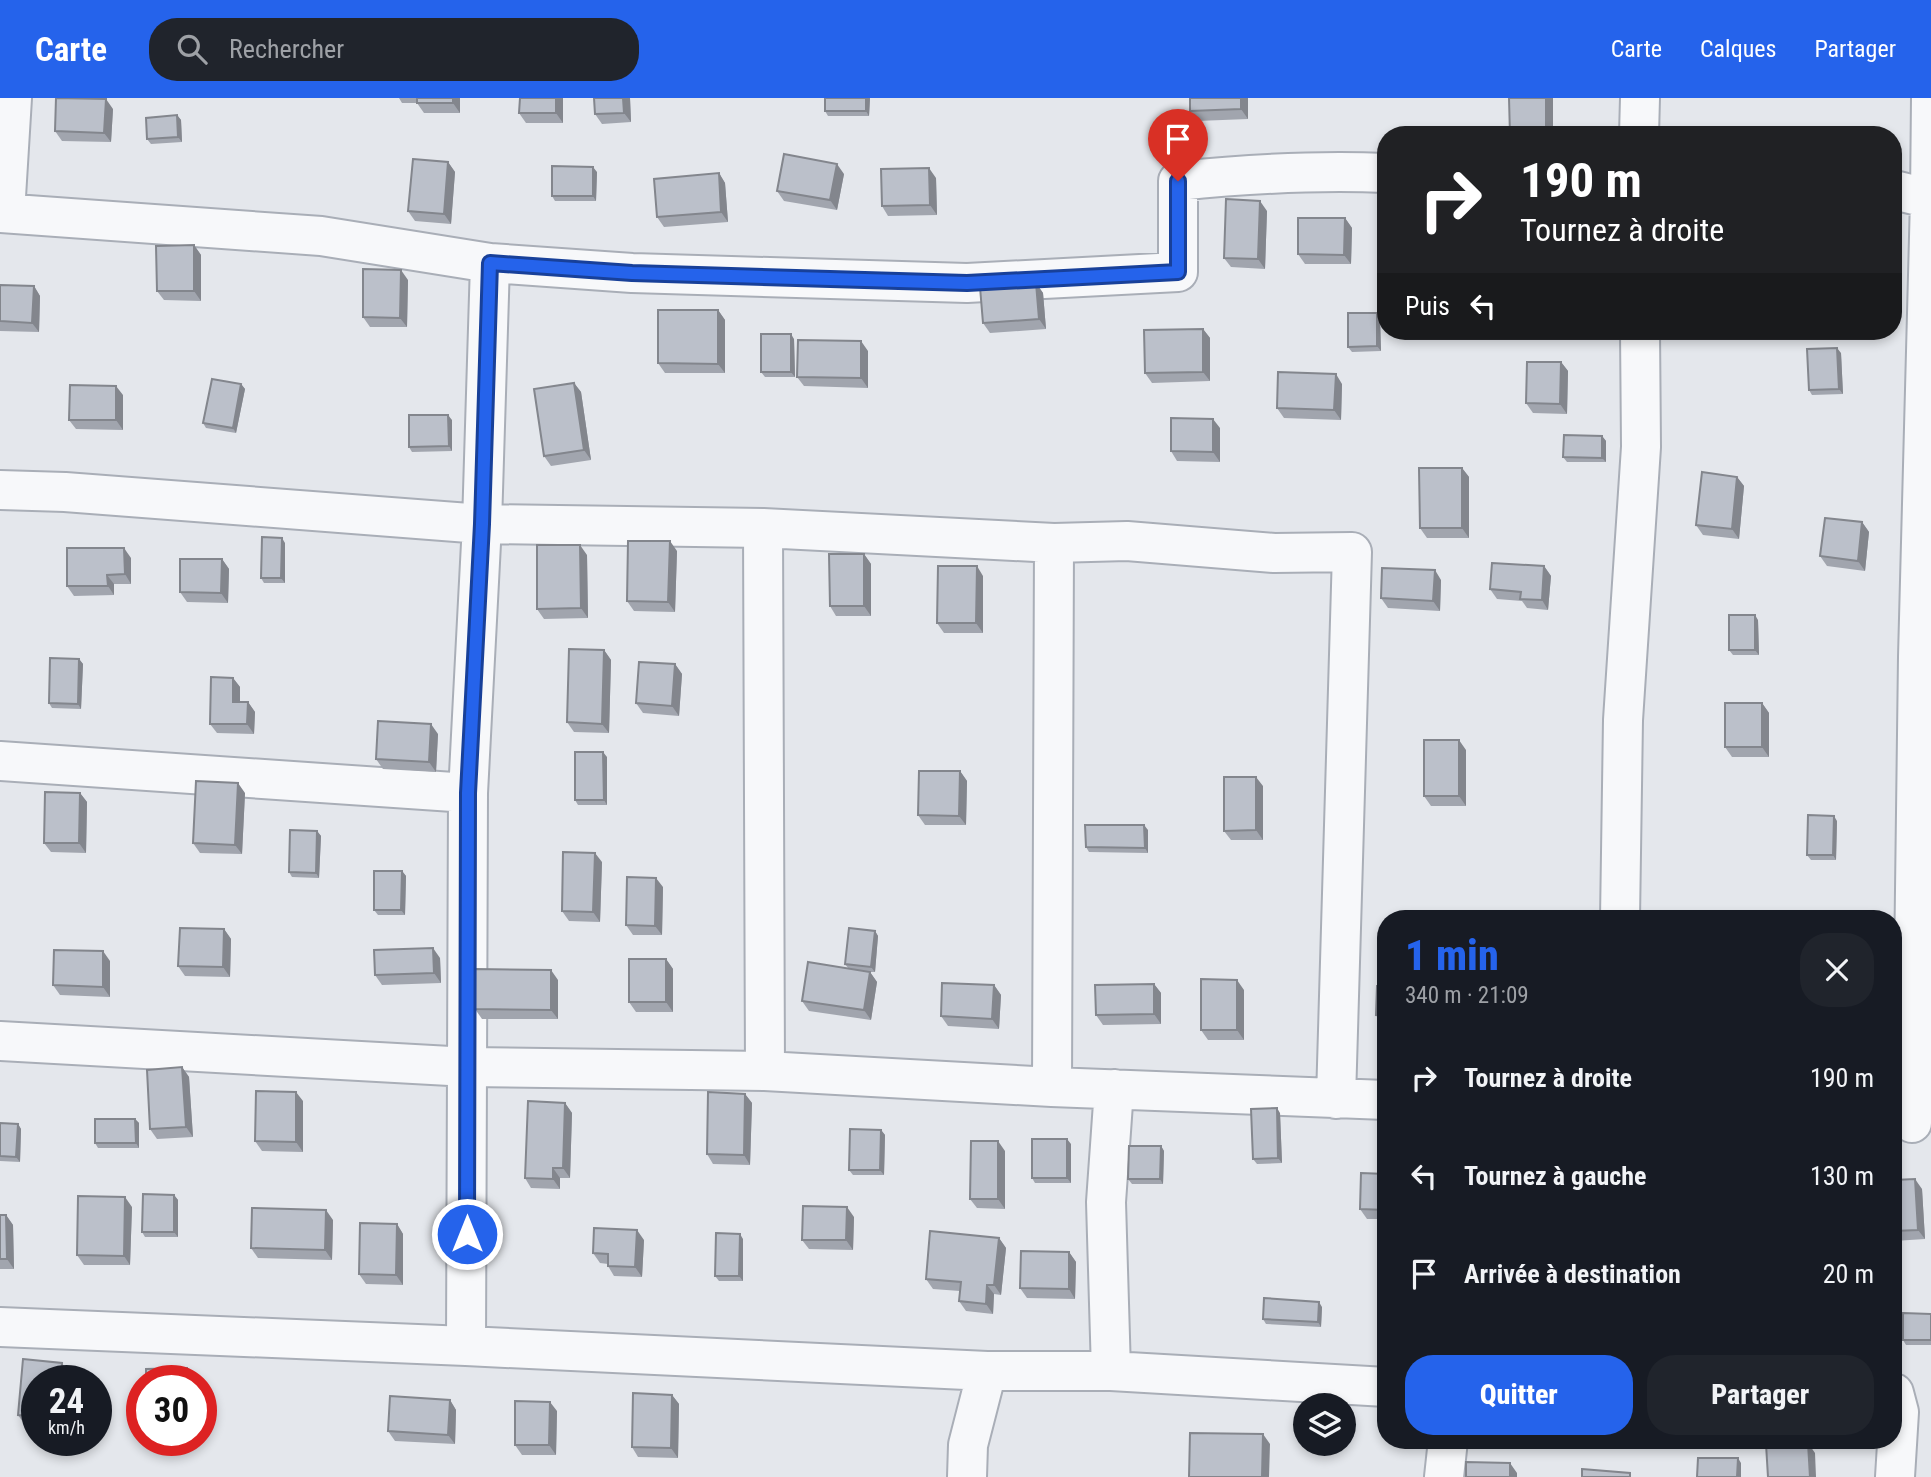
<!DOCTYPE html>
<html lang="fr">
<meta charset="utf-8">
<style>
:root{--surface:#171b24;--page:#20242c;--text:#f1f3f6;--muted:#9ea1a6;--accent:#2563eb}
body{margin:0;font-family:"Roboto Condensed",sans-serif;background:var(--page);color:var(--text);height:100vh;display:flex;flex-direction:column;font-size:26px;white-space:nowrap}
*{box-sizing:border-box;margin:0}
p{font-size:23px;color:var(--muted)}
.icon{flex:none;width:38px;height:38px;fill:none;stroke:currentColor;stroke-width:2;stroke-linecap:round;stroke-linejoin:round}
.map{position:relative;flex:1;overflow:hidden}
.details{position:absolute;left:1377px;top:812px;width:525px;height:539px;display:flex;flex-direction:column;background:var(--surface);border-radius:28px;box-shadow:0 4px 10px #0003}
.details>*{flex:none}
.top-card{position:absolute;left:1377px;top:28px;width:525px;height:214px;border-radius:28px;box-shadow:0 4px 10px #0003;background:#202124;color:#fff;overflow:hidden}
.buttons{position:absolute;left:1293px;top:1295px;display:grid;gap:14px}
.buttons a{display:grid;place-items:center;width:63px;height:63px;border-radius:50%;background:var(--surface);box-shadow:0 4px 10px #0003;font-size:35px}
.speed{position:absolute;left:21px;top:1267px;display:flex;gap:14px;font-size:35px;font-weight:700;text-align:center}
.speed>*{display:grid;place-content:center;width:91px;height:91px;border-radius:50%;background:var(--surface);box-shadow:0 4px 10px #0003;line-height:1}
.speed small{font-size:18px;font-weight:400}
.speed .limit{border:10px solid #d22;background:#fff;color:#111}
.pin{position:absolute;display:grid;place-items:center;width:60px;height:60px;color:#fff;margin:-72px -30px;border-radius:50% 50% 50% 0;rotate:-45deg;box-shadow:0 0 7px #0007}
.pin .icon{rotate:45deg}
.me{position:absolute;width:77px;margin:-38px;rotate:0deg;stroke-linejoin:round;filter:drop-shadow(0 0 5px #0008)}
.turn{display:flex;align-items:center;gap:24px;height:147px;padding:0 28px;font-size:32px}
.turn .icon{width:91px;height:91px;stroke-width:2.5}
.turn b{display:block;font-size:49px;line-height:60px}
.then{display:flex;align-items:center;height:66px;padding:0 28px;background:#0003;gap:14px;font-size:26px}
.round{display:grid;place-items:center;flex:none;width:74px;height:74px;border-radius:28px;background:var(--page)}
.head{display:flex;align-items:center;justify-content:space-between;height:119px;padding:0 28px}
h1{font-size:42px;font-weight:800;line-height:52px;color:var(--accent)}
.cta{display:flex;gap:14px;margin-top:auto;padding:14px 28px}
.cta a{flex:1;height:80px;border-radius:28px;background:var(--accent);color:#fff;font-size:28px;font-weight:800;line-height:80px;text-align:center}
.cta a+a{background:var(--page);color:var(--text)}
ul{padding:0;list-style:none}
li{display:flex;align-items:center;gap:21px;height:98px;padding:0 28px}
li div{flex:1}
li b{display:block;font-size:26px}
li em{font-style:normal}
header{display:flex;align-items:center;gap:42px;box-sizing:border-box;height:98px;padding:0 35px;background:var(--accent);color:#fff}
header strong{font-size:33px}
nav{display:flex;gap:38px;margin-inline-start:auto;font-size:24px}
.search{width:490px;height:63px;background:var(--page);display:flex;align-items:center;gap:18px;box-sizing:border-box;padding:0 24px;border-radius:28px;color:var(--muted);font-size:26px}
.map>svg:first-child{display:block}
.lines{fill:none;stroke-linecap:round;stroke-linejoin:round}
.minor-casing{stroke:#a9aeb7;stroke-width:42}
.minor{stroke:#f7f8fa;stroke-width:38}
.wall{fill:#a1a5ae}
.shaded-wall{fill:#83868d}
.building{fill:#bbc0ca;stroke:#83868d;stroke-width:2}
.route-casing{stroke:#184099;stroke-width:18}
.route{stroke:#2563eb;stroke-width:12}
</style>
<header>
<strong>Carte</strong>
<div class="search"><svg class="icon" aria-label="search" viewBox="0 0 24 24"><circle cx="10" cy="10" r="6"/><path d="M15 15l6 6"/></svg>Rechercher</div>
<nav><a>Carte</a><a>Calques</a><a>Partager</a></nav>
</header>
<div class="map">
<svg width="1931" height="1379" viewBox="0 0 1931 1379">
<rect width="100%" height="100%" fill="#e4e7ec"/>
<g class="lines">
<g class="minor-casing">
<path id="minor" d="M1639,37L1640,0
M1894,92L1931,101
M0,115L321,138L490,165L632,175L967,185L1178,174V83C1247,76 1317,72 1386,75
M5,115L12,0
M0,392L65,394L482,426L763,430L1054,445L1127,443L1274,455L1352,454L1336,1001
M763,430L765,973
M0,663L468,695
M1620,821L1623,622L1641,349L1640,233
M0,943L468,969L765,973L1052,989L1386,1002
M1052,989L1054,445
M1912,1025L1918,559L1930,101L1931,0
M0,1229L466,1248L987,1273H1111L1386,1289
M466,1248L468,695L482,426L490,165
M1111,1273L1106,1104L1114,991
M1894,1295L1899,1314L1895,1379
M967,1379L968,1347L987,1273
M1444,1379L1448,1342"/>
</g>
<use href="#minor" class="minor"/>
</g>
<path class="wall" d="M399,0H460V15H424L417,5H402Z
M563,0V25H526L519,15Z
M630,0L631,24L602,26L595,16Z
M870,0L869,18H828L825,13Z
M1248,0V21L1197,23L1190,13Z
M113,11L111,44L62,43L55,33Z
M177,17L181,22L182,44L151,46L147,41Z
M448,64L455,74L451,126L415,123L408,113Z
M597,74L596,103H555L552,98Z
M719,75L725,85L728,124L664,129L657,119Z
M844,76L837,112L784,103L777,93Z
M936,80L937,117L888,118L882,108Z
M1267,113L1265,171L1231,169L1224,160Z
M1345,120L1352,130L1351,166H1305L1298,156Z
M194,147L201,157V203L164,202L157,193Z
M408,182L407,229H370L363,219Z
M1036,185L1043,195L1046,231L990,235L983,225Z
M0,187L34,188L40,198L39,234L0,233Z
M718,212L725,222V275H665L658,265Z
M1377,215L1380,220L1381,253L1352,254L1348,249Z
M1203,231L1210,240V283L1152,285L1145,275Z
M794,241L795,279H765L761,274Z
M868,253V290L804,288L797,279Z
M1841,255L1843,296L1812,297L1809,292Z
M1561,264L1568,273L1567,316L1533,315L1526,305Z
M574,285L581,294L591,362L551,368L544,358Z
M241,286L245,291L236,335L206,330L203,325Z
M1342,286L1341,322L1284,320L1277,310Z
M123,297V332L76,331L69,322Z
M452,322V353L412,354L409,349Z
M1220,330V364L1177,363L1171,353Z
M1602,338L1606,343V364H1567L1563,359Z
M1462,370L1469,379V440H1427L1420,430Z
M1737,379L1744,388L1739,441L1703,437L1696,427Z
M1862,424L1869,434L1865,473L1827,468L1820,458Z
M285,445V485H264L261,480Z
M677,453L675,514L634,513L627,503Z
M864,456L871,466V518H836L830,508Z
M587,457L588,520L544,521L537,511Z
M131,460V486H114V497L74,498L67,488Z
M222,461L229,471L228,505L187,504L180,494Z
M1544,468L1551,478L1548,512L1527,510L1522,503L1497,501L1490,491Z
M983,478V535H944L937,525Z
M1441,482L1440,513L1388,510L1381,500Z
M1758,522L1759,557H1733L1729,552Z
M604,552L611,562L609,635L574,634L567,624Z
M79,561L83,566L81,611L52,610L49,605Z
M675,566L682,576L679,618L643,615L636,605Z
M233,580L240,589V604H248L255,614L254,636L217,635L210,626Z
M1762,605L1769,615V659H1732L1725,649Z
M438,636L436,674L383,671L376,661Z
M1466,652V708H1431L1424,698Z
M607,659V707H578L575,702Z
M960,673L967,683L966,727H925L918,717Z
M1263,688V742H1231L1224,733Z
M80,695L87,704L86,755L51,754L44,745Z
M245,695L242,756L200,755L193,745Z
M1837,723L1836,762H1811L1807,757Z
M1148,732V755L1089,754L1086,749Z
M317,733L321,738L319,780L292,779L289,774Z
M602,764L600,824L569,823L562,813Z
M402,773L406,778L405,817H378L374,812Z
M663,789L662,837H633L626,827Z
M224,831L231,841L230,879L185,878L178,868Z
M875,833L878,838L875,874H870L877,884L871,922L809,913L802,903L848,870L845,866Z
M440,860L441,885L382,887L375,877Z
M666,861L673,871V914H636L629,904Z
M110,863V899L60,897L53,887Z
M558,882V921H482L475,911Z
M1154,886L1161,895V926L1103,927L1096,917Z
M994,887L1001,897L999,931L948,928L941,918Z
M1386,888V927H1383L1376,917Z
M1244,892V942H1208L1201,932Z
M182,969L189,979L193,1039L157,1041L150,1031Z
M745,996L752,1005L750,1067L713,1066L707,1056Z
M303,1003V1054L262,1053L255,1043Z
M565,1005L572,1015L570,1080H560V1091L531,1090L525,1080Z
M1280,1015L1282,1065L1257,1066L1253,1061Z
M135,1021L139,1025V1050H98L95,1045Z
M0,1025L18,1026L21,1031L20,1064L0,1063Z
M881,1032L885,1037L884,1077H853L849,1072Z
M1071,1046V1085H1035L1032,1080Z
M1161,1048L1164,1053L1163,1086H1132L1128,1081Z
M1005,1053V1111L977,1110L970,1101Z
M1386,1076V1121H1367L1360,1111Z
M1894,1082L1922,1091L1925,1141L1894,1143Z
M174,1097L178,1102V1139H145L142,1134Z
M132,1109L130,1167H84L77,1157Z
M0,1117H6L13,1127L14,1171H0Z
M854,1119L853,1152L809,1151L802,1142Z
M333,1122L332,1162L258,1160L251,1150Z
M397,1126L403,1136V1187L366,1186L359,1176Z
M999,1140L1006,1150L1001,1197L994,1196L993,1216L966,1213L959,1203L960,1193L933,1191L926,1181Z
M743,1141V1183H719L715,1178Z
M644,1142L642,1179L614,1178L608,1168V1166L600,1165L593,1155Z
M1069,1154L1076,1164L1075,1201L1027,1200L1020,1190Z
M1322,1209L1321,1229L1266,1226L1263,1221Z
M1931,1216V1247H1906L1903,1242Z
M23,1261L62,1265L68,1275V1283H37V1328L25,1327L18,1317Z
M672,1297L679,1306L678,1360L638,1359L632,1349Z
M450,1302L456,1312L455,1346L395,1343L388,1333Z
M557,1313L556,1357H522L515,1347Z"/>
<path class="shaded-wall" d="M453,0H460V15L453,5Z
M556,0H563V25L556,15Z
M623,0H630L631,24L624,15Z
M866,0H870L869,18L866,13Z
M1241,0H1248V21L1241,11Z
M1546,0H1553V37H1546Z
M106,1L113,11L111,44L104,35Z
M177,17L181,22L182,44L178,39Z
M448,64L455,74L451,126L444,116Z
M837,66L844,76L837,112L830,102Z
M593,69L597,74L596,103L593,98Z
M929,70L936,80L937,117L930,107Z
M719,75L725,85L728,124L721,114Z
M1260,103L1267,113L1265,171L1258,161Z
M1345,120L1352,130L1351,166L1344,157Z
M194,147L201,157V203L194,193Z
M401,172L408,182L407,229L400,220Z
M1036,185L1043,195L1046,231L1039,221Z
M34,188L40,198L39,234L32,225Z
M718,212L725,222V275L718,266Z
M1377,215L1380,220L1381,253L1377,248Z
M1203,231L1210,240V283L1203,274Z
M791,236L794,241L795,279L791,274Z
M861,243L868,253V290L861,280Z
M1837,250L1841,255L1843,296L1839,291Z
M1561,264L1568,273L1567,316L1560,306Z
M1336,276L1342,286L1341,322L1334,312Z
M574,285L581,294L591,362L584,352Z
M241,286L245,291L236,335L233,330Z
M116,288L123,297V332L116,322Z
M448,317L452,322V353L449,348Z
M1213,321L1220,330V364L1213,354Z
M1602,338L1606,343V364L1602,360Z
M1462,370L1469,379V440L1462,430Z
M1737,379L1744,388L1739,441L1732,431Z
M1862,424L1869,434L1865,473L1858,463Z
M282,440L285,445V485L281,480Z
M670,443L677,453L675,514L668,504Z
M580,447L587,457L588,520L581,510Z
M124,450L131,460V486L125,476Z
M864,456L871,466V518L864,508Z
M222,461L229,471L228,505L221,495Z
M977,468L983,478V535L976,525Z
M1544,468L1551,478L1548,512L1542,502Z
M1435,472L1441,482L1440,513L1433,503Z
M107,477L114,486V497L108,488Z
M1755,517L1758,522L1759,557L1755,552Z
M604,552L611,562L609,635L602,626Z
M79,561L83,566L81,611L78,606Z
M675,566L682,576L679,618L672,608Z
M233,580L240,589V614L233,604Z
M248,604L255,614L254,636L247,626Z
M1762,605L1769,615V659L1762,649Z
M431,626L438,636L436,674L429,664Z
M1459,642L1466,652V708L1459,698Z
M603,654L607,659V707L604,702Z
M960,673L967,683L966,727L959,718Z
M1256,679L1263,688V742L1256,732Z
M238,685L245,695L242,756L235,747Z
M80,695L87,704L86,755L79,745Z
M1834,718L1837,723L1836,762L1833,757Z
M1144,727L1148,732V755L1145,750Z
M317,733L321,738L319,780L316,775Z
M595,755L602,764L600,824L593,814Z
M402,773L406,778L405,817L401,812Z
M656,780L663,789L662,837L655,828Z
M1682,813L1688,821H1682Z
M224,831L231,841L230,879L223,869Z
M875,833L878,838L875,874L871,869Z
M433,850L440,860L441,885L434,875Z
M103,853L110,863V899L103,889Z
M666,861L673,871V914L666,904Z
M551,872L558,882V921L551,912Z
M870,874L877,884L871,922L864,912Z
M1237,882L1244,892V942L1237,932Z
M1154,886L1161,895V926L1154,916Z
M994,887L1001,897L999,931L992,921Z
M182,969L189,979L193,1039L186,1029Z
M296,994L303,1003V1054L296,1044Z
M745,996L752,1005L750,1067L744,1057Z
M565,1005L572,1015L570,1080L563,1070Z
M1277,1010L1280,1015L1282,1065L1278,1060Z
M135,1021L139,1025V1050L136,1045Z
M18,1026L21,1031L20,1064L16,1059Z
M881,1032L885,1037L884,1077L880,1072Z
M1067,1041L1071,1046V1085L1067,1080Z
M998,1043L1005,1053V1111L998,1101Z
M1161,1048L1164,1053L1163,1086L1160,1081Z
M553,1070L560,1080V1091L553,1081Z
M1915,1081L1922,1091L1925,1141L1918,1132Z
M174,1097L178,1102V1139L174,1134Z
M125,1099L132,1109L130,1167L124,1158Z
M847,1109L854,1119L853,1152L846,1142Z
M326,1112L333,1122L332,1162L325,1152Z
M6,1117L13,1127L14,1171L7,1161Z
M397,1126L403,1136V1187L396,1177Z
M637,1132L644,1142L642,1179L635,1169Z
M740,1136L743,1141V1183L739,1178Z
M999,1140L1006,1150L1001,1197L994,1187Z
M1069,1154L1076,1164L1075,1201L1069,1191Z
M987,1187L994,1196L993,1216L986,1206Z
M1319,1204L1322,1209L1321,1229L1318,1224Z
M62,1265L68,1275V1283H60Z
M187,1270L194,1280V1283H187Z
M672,1297L679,1306L678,1360L671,1350Z
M450,1302L456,1312L455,1346L448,1337Z
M550,1304L557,1313L556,1357L549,1347Z
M1263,1336L1270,1346L1269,1379H1262Z
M1808,1345L1815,1355L1816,1379H1810Z
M1738,1360L1741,1365V1379H1737Z
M1510,1365L1517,1375V1379H1510Z"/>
<path class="building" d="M56,0L106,1L104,35L55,33Z
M417,0H453V5H417Z
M520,0H556V15H519Z
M594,0H623L624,15L595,16Z
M825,0H866V13H825Z
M1190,0H1241V11L1190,13Z
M1509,0H1546V37H1510Z
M177,17L178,39L147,41L146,20Z
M784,56L837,66L830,102L777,93Z
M413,61L448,64L444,116L408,113Z
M552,68L593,69V98H552Z
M929,70L930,107L882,108L881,71Z
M719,75L721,114L657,119L654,81Z
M1226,101L1260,103L1258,161L1224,160Z
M1298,120H1345L1344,157L1298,156Z
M194,147V193H157L156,148Z
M363,171L401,172L400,220L363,219Z
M1036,185L1039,221L983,225L980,189Z
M0,187L34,188L32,225L0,223Z
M658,212H718V266L658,265Z
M1348,215H1377V248L1348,249Z
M1203,231V274L1145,275L1144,232Z
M761,236H791V274H761Z
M798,242L861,243V280L797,279Z
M1837,250L1839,291L1809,292L1807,251Z
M1527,264H1561L1560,306L1526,305Z
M1278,274L1336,276L1334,312L1277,310Z
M212,281L241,286L233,330L203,325Z
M574,285L584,352L544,358L534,291Z
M70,287L116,288V322H69Z
M409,317H448L449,348L409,349Z
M1171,320L1213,321V354L1171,353Z
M1564,337L1602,338V360L1563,359Z
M1419,370H1462V430H1420Z
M1702,374L1737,379L1732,431L1696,427Z
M1825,420L1862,424L1858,463L1820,458Z
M262,439L282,440L281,480H261Z
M628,443H670L668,504L627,503Z
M537,447H580L581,510L537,511Z
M67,450H124L125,476L107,477L108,488H67Z
M829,456H864V508H830Z
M180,461H222L221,495L180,494Z
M1492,465L1544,468L1542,502L1520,501L1521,494L1490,491Z
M938,468H977L976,525H937Z
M1382,470L1435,472L1433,503L1381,500Z
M1729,517H1755V552H1729Z
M569,551L604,552L602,626L567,624Z
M50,560L79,561L78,606L49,605Z
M639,564L675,566L672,608L636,605Z
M211,579L233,580V604H248L247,626H210Z
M1725,605H1762V649H1725Z
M378,623L431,626L429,664L376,661Z
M1424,642H1459V698H1424Z
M575,654H603L604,702H575Z
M919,673H960L959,718L918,717Z
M1224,679H1256V732L1224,733Z
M196,683L238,685L235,747L193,745Z
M45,694L80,695L79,745H44Z
M1808,717L1834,718L1833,757H1807Z
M1085,727H1144L1145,750L1086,749Z
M290,732L317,733L316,775L289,774Z
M563,754L595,755L593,814L562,813Z
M374,773H402L401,812H374Z
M627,779L656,780L655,828L626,827Z
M1655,813H1682V821H1655Z
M1795,813L1829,816V821H1795Z
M180,830L224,831L223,869L178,868Z
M849,830L875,833L871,869L845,866Z
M433,850L434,875L375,877L374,852Z
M54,852L103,853V889L53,887Z
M629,861H666V904H629Z
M808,864L870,874L864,912L802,903Z
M475,871L551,872V912L475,911Z
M1201,881L1237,882V932H1201Z
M942,885L994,887L992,921L941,918Z
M1154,886V916L1096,917L1095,887Z
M1377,888H1386V918L1376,917Z
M182,969L186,1029L150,1031L147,972Z
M256,993L296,994V1044L255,1043Z
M708,994L745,996L744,1057L707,1056Z
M528,1003L565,1005L563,1070H553V1081L525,1080Z
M1277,1010L1278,1060L1253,1061L1251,1011Z
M95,1021H135L136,1045H95Z
M0,1025L18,1026L16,1059L0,1058Z
M850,1031L881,1032L880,1072H849Z
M1032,1041H1067V1080H1032Z
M971,1043H998V1101H970Z
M1129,1048H1161L1160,1081H1128Z
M1361,1075L1386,1076V1112L1360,1111Z
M1915,1081L1918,1132L1894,1133V1082Z
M143,1096L174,1097V1134H142Z
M78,1098L125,1099L124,1158L77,1157Z
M803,1108L847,1109L846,1142H802Z
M252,1110L326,1112L325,1152L251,1150Z
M0,1117H6L7,1161H0Z
M360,1125L397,1126L396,1177L359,1176Z
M594,1130L637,1132L635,1169L608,1168V1156L593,1155Z
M930,1133L999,1140L994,1187H987L986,1206L959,1203L961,1184L926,1181Z
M716,1135L740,1136L739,1178H715Z
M1021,1153L1069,1154V1191L1020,1190Z
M1264,1200L1319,1204L1318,1224L1263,1221Z
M1903,1215L1931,1216V1242H1903Z
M23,1261L62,1265L60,1283H37V1319L18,1317Z
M187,1270V1283H146V1271Z
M633,1295L672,1297L671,1350L632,1349Z
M390,1298L450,1302L448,1337L388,1333Z
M515,1303L550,1304L549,1347H515Z
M1190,1335L1263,1336L1262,1379H1189Z
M1808,1345L1810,1379H1768L1766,1346Z
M1698,1360H1738L1737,1379H1697Z
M1466,1364L1510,1365V1379H1466Z
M1582,1371L1630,1375V1379H1582Z"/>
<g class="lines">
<g class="route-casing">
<path id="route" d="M467,1136L468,695L482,426L490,165L632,175L967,185L1178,174V83"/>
</g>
<use href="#route" class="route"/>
</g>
</svg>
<div class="buttons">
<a><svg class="icon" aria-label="layers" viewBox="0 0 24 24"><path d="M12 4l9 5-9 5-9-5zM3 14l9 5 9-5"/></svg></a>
</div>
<div class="speed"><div>24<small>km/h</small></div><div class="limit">30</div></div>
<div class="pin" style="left:1178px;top:83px;background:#d93025"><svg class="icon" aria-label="arrive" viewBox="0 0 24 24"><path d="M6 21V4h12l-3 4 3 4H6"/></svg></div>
<svg class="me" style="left:467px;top:1136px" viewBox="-20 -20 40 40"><circle r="17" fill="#2563eb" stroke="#fff" stroke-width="3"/><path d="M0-11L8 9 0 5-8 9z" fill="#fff"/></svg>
<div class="top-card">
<div class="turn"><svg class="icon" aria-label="right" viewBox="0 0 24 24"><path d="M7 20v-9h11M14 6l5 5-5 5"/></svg><div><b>190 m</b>Tournez à droite</div></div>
<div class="then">Puis<svg class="icon" aria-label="left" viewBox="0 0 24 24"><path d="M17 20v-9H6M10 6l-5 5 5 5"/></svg></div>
</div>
<section class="details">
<div class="head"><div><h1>1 min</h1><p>340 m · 21:09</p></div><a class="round"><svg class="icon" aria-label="close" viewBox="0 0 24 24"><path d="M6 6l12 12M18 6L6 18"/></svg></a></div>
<ul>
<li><svg class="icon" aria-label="right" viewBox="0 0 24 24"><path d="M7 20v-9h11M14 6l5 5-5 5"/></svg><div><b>Tournez à droite</b></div><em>190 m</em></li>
<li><svg class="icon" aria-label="left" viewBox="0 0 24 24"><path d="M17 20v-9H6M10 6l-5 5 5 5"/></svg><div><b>Tournez à gauche</b></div><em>130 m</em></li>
<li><svg class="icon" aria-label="arrive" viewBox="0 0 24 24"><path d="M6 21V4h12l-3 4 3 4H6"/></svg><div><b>Arrivée à destination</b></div><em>20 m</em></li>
</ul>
<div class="cta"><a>Quitter</a><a>Partager</a></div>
</section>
</div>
